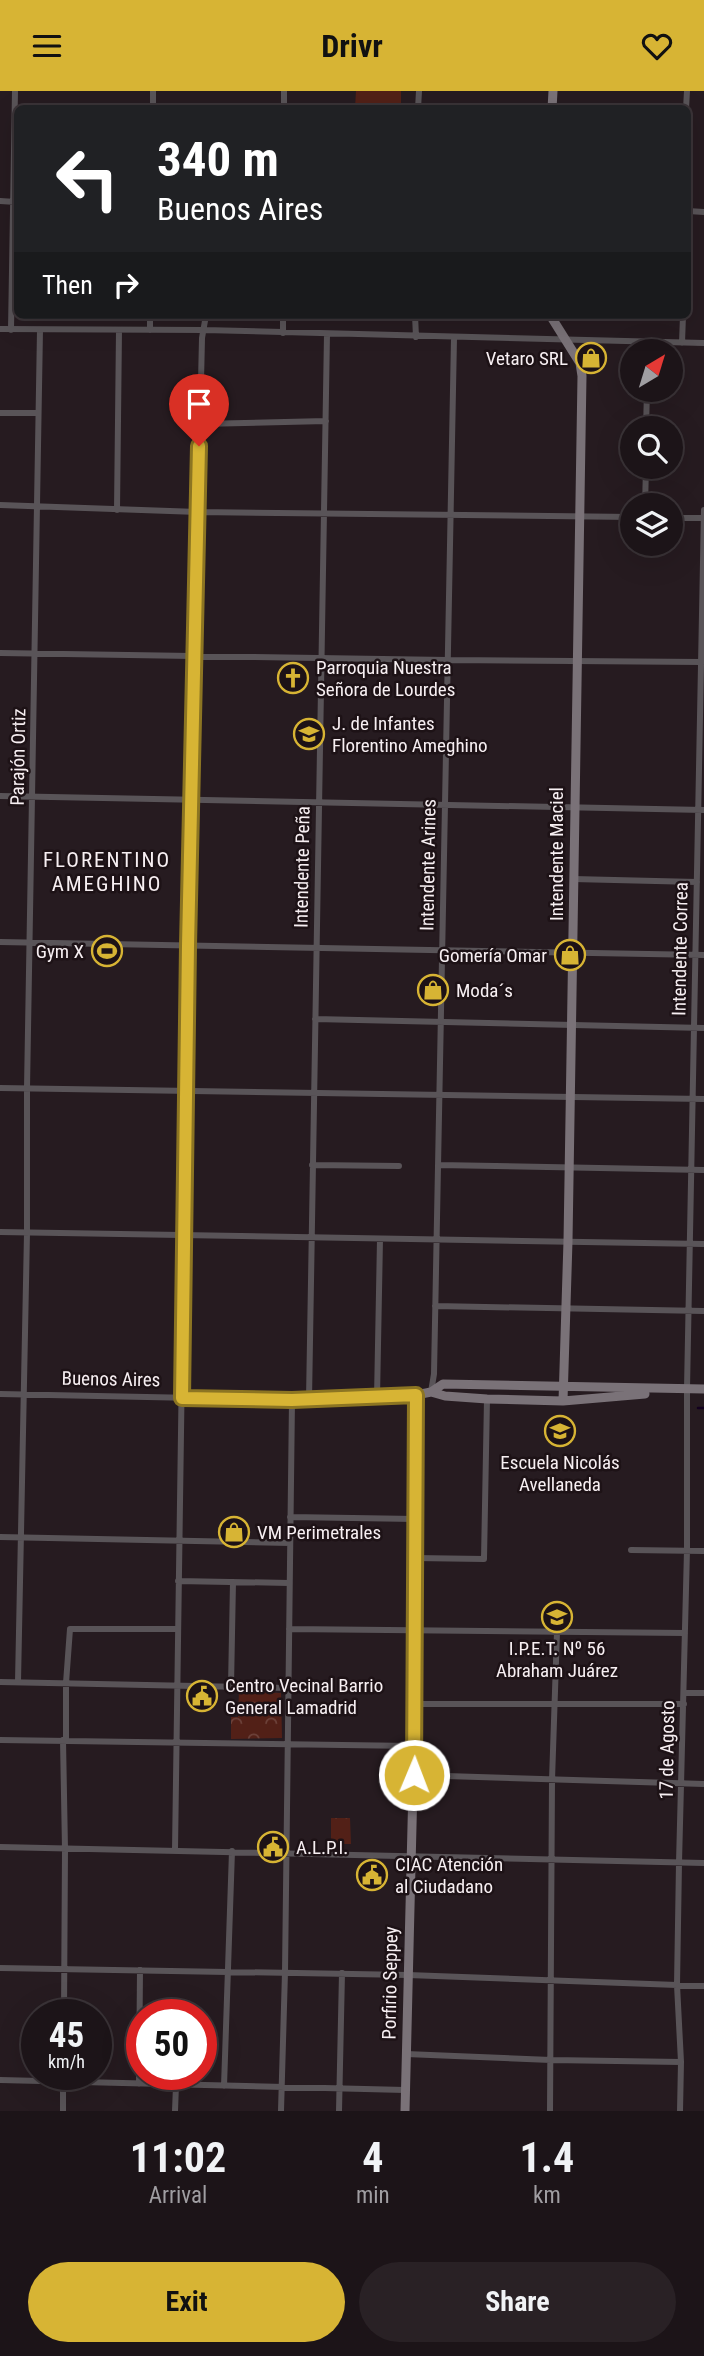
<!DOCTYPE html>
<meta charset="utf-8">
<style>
:root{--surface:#1c1418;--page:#292125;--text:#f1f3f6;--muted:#a09ea2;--line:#3a3337;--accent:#d7b434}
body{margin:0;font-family:"Roboto Condensed",sans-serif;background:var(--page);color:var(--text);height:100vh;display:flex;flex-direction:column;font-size:26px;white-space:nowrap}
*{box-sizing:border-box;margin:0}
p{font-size:23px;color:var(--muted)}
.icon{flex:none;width:38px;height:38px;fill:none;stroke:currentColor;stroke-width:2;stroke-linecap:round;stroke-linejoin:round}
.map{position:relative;height:2020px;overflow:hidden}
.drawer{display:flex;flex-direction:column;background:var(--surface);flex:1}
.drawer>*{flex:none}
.banner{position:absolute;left:14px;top:14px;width:677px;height:214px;border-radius:10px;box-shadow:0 7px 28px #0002,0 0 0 2px var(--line);background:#202124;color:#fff;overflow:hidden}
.needle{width:46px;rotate:38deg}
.controls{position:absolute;left:620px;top:248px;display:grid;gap:14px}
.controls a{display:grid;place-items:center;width:63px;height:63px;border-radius:50%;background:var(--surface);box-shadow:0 7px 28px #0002,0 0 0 2px var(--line);font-size:35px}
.speed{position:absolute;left:21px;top:1908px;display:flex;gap:14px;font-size:35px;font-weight:700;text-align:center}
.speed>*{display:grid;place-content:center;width:91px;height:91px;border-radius:50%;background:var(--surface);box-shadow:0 7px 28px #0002,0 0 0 2px var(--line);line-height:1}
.speed small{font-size:18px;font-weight:400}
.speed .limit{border:10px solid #d22;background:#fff;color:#111}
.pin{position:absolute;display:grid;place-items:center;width:60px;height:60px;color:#fff;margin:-72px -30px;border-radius:50% 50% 50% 0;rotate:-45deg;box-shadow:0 0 7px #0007}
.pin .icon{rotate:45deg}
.me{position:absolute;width:77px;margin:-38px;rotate:1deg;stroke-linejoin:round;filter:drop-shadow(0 0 5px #0008)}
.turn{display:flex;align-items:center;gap:24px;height:147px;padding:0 28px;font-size:32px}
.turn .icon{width:91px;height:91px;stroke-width:2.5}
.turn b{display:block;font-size:49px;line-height:60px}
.then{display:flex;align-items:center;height:66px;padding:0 28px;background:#0003;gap:14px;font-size:26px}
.eta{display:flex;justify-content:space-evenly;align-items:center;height:119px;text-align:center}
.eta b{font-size:42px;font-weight:700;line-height:49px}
.primary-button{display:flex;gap:14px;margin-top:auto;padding:14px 28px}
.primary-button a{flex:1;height:80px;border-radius:42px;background:var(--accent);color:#111;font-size:28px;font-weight:700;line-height:80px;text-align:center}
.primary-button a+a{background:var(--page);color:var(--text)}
header{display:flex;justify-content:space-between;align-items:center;height:91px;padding:0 28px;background:var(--accent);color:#111;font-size:32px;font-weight:700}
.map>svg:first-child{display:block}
.forest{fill:url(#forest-crowns)}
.pitch{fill:#522017}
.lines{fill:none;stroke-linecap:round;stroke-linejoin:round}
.stream{stroke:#13001f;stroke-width:2.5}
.minor{stroke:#595458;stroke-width:6}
.secondary{stroke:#7a7278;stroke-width:9}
.route-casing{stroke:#8c7522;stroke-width:18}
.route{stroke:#d7b434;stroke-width:12}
.labels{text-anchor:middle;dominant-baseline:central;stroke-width:5;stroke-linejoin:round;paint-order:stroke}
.poi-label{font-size:19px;fill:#f7eff2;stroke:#1d1216;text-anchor:start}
.street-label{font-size:19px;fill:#f7eff2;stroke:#1d1216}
.neighbourhood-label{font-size:21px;letter-spacing:2px;fill:#f7eff2;stroke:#1d1216}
</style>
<header><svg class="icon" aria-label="menu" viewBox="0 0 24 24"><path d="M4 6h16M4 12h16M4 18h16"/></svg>Drivr<svg class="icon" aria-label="heart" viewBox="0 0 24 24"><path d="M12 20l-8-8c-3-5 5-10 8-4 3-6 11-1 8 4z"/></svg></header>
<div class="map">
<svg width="704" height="2020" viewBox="0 0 704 2020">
<defs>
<pattern id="forest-crowns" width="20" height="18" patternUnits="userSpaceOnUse" patternTransform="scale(1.75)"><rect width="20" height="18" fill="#522017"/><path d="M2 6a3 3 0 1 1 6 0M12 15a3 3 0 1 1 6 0" fill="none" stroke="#6c4139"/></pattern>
</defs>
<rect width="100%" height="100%" fill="#261b20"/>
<path class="forest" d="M239,1600L281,1602L282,1647L231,1648V1626H238Z
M331,1727H350L351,1753H331Z"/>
<path class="pitch" d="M356,0H401V17H355Z"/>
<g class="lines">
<path class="stream" d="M698,1317H704"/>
<path class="minor" d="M153,18V0
M284,18V0
M418,18L419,0
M686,18L687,0
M0,110L16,111
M688,120L704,121
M150,224V239
M415,224L416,246
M0,238L204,239L704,252
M11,239L15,0
M283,242V224
M682,252L683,224
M0,322H38
M200,333L326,330
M646,338L647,299
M0,414L198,421L632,426
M645,415L646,376
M117,419L119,239
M670,427H704
M0,562L447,569L702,571
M0,705L704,719
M573,788L697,791
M0,851L704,864
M315,928L704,937
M0,997L704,1008
M312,1074L399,1075
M438,1074L704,1079
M0,1141L704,1153
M435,1215L704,1220
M431,1301L434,1283L454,247
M0,1303L292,1309L416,1304
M377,1307L380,1148
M309,1309L327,243
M290,1426L415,1428
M0,1446L290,1452
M631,1459L704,1460
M415,1467L484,1468L487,1308
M178,1490L289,1492
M289,1538L685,1542
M0,1591L288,1597
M18,1591L27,1142V997L40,239
M231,1595L233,1491
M684,1602H704
M415,1613H684
M0,1649L414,1655
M63,1649L65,1758L64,1923
M66,1650V1592L70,1538H177
M414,1684L704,1693
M0,1756L704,1772
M175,1759L188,855L202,247L206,224
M0,1877L408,1884L704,1895
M406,1963L551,1969L681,1971
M0,1989L405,1999
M139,1993L140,1879
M224,1995L232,1760
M63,2020V1983
M175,2020L176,1994
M281,2020L285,1881L292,1309
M339,2020L342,1882
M550,2020L552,1689L557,1541
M680,2020L681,1971L677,1894L679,1772L687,1459V1298L704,419"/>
<path class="secondary" d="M552,18L553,0
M550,224L580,272L582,285L568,1150L563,1310
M431,1301L445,1305L487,1308L563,1310L645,1303
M405,2020L415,1613L416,1304L431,1301L443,1293L704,1298"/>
</g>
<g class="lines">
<g class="route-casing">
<path id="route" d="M199,355L188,855L182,1307L292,1309L416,1304L414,1684"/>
</g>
<use href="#route" class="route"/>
</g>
<defs>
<g id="shop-ring" transform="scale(1.575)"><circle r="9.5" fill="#1d1216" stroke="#d7b434" stroke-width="1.5"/><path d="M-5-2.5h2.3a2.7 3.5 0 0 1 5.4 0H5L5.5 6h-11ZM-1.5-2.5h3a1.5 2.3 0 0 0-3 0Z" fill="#d7b434"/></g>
<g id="church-ring" transform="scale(1.575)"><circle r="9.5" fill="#1d1216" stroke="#d7b434" stroke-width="1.5"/><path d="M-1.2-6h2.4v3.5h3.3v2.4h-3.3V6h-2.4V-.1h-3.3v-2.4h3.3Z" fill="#d7b434"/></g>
<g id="school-ring" transform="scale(1.575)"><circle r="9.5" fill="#1d1216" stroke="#d7b434" stroke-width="1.5"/><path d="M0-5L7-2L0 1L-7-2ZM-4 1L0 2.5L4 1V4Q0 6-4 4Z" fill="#d7b434"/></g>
<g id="stadium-ring" transform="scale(1.575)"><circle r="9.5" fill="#1d1216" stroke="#d7b434" stroke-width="1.5"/><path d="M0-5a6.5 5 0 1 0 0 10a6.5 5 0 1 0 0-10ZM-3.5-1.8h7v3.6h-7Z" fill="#d7b434"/></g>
<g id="civic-ring" transform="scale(1.575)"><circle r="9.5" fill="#1d1216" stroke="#d7b434" stroke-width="1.5"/><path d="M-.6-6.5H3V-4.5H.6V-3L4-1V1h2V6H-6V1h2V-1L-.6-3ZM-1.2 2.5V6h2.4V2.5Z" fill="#d7b434"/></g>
</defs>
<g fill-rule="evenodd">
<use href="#shop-ring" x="591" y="267"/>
<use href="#church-ring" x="293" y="587"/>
<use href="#school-ring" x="309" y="643"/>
<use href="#stadium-ring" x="107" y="860"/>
<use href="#shop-ring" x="570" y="864"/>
<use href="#shop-ring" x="433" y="899"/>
<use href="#school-ring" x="560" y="1340"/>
<use href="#shop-ring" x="234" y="1441"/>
<use href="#school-ring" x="557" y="1526"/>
<use href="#civic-ring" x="202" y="1605"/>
<use href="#civic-ring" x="273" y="1756"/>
<use href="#civic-ring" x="372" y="1784"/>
</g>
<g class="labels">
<g class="poi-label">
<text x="568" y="267" text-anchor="end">Vetaro SRL</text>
<text x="316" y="576">Parroquia Nuestra<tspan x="316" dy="22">Señora de Lourdes</tspan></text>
<text x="332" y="632">J. de Infantes<tspan x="332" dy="22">Florentino Ameghino</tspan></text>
<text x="84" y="860" text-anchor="end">Gym X</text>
<text x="547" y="864" text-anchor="end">Gomería Omar</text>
<text x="456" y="899">Moda´s</text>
<text x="560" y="1371" text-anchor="middle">Escuela Nicolás<tspan x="560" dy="22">Avellaneda</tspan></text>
<text x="257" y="1441">VM Perimetrales</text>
<text x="557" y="1557" text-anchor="middle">I.P.E.T. Nº 56<tspan x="557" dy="22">Abraham Juárez</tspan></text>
<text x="225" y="1594">Centro Vecinal Barrio<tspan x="225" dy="22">General Lamadrid</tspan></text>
<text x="296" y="1756">A.L.P.I.</text>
<text x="395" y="1773">CIAC Atención<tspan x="395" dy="22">al Ciudadano</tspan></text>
</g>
<g class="street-label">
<text transform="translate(18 666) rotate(-89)">Parajón Ortiz</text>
<text transform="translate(556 763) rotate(-90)">Intendente Maciel</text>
<text transform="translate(428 774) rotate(-89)">Intendente Arines</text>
<text transform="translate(302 776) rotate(-89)">Intendente Peña</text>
<text transform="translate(680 858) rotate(-89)">Intendente Correa</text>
<text transform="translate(111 1288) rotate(1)">Buenos Aires</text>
<text transform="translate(667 1659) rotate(-89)">17 de Agosto</text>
<text transform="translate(390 1892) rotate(-89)">Porfirio Seppey</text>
</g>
<g class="neighbourhood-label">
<text x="107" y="769">FLORENTINO<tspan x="107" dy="24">AMEGHINO</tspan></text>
</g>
</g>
</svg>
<div class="controls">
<a><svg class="needle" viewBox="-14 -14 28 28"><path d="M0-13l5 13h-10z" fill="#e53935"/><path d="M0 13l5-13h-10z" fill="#a09ea2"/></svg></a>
<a><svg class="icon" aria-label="search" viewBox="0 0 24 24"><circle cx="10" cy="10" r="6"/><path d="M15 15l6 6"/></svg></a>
<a><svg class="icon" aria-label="layers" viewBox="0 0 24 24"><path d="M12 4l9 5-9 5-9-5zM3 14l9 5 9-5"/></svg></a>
</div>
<div class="speed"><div>45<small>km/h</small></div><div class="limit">50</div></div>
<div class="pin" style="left:199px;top:355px;background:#d93025"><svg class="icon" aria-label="arrive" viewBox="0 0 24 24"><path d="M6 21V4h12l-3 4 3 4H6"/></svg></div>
<svg class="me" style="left:414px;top:1684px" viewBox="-20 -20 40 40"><circle r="17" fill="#d7b434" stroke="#fff" stroke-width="3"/><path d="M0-11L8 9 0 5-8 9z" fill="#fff"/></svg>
<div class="banner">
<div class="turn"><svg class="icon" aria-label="left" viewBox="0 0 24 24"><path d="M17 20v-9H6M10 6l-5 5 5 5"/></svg><div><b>340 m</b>Buenos Aires</div></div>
<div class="then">Then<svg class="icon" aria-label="right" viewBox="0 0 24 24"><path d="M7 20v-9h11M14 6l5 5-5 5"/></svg></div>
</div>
</div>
<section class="drawer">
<div class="eta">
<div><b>11:02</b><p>Arrival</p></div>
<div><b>4</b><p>min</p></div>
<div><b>1.4</b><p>km</p></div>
</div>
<div class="primary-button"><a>Exit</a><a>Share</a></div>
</section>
